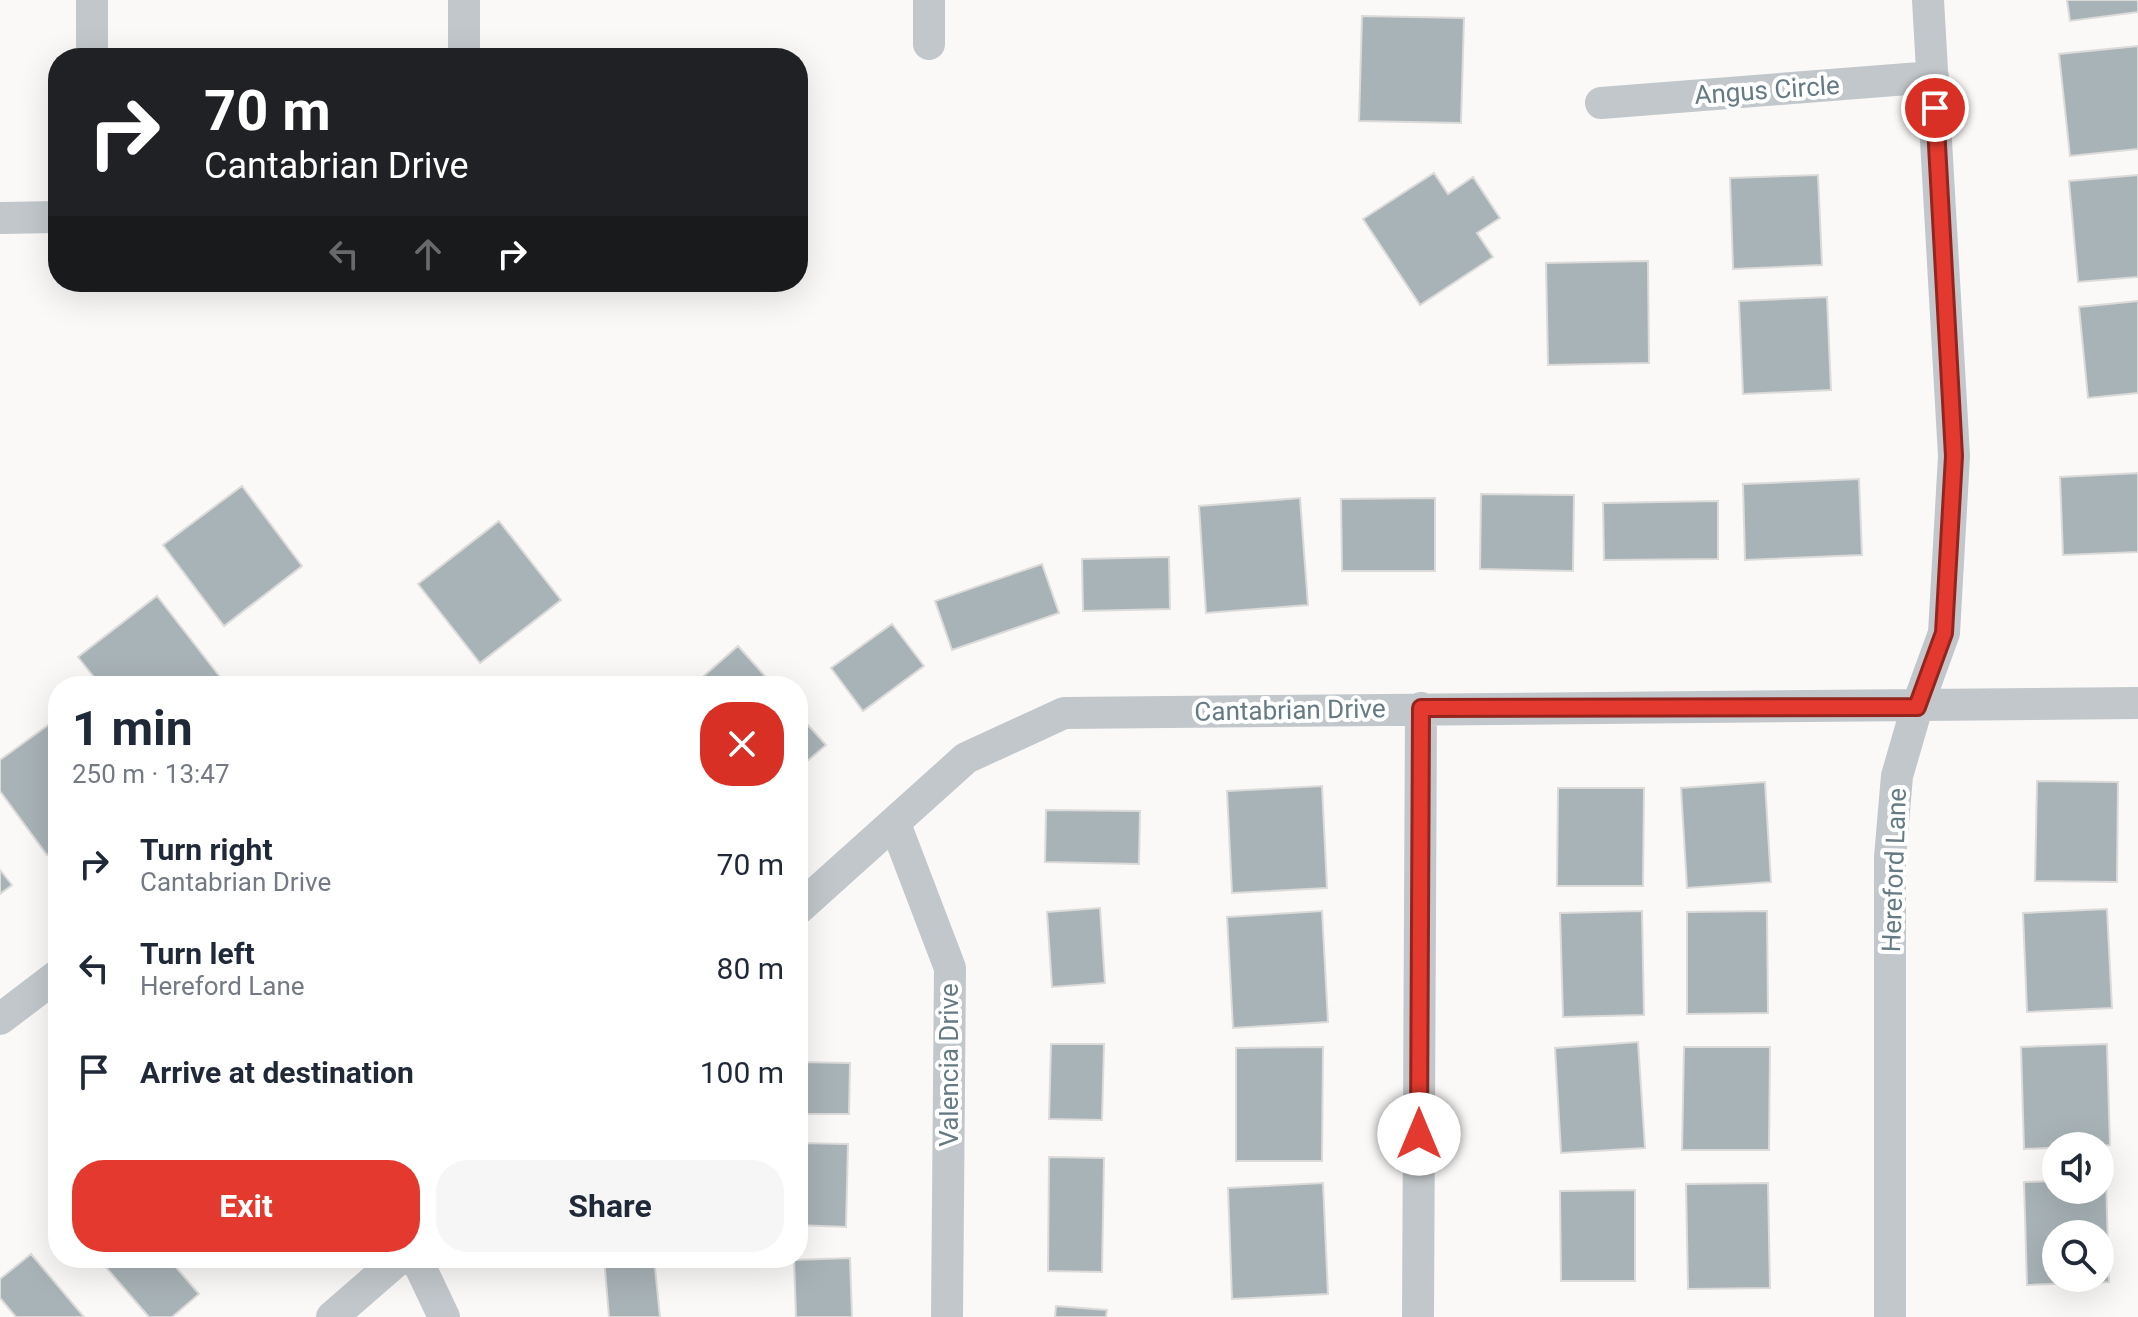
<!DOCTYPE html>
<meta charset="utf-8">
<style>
:root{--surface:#fff;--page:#f6f6f7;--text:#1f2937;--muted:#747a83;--accent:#e3392e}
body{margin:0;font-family:Roboto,sans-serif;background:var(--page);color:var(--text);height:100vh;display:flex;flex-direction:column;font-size:30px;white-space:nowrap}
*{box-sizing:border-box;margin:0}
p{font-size:26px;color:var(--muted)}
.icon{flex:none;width:44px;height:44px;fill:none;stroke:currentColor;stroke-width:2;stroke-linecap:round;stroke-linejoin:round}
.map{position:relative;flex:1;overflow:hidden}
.sheet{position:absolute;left:48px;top:676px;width:760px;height:592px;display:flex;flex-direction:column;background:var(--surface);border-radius:32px;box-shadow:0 8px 32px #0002}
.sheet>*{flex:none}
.guide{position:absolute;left:48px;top:48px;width:760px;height:244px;border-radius:32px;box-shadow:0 8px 32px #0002;background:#202124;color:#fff;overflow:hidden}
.fabs{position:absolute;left:2042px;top:1132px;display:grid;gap:16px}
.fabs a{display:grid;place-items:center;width:72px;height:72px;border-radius:50%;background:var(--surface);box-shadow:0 8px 32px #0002;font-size:40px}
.pin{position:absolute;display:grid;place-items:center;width:68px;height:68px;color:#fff;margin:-34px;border:4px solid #fff;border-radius:50%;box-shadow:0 2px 8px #0007}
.me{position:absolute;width:88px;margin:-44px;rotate:0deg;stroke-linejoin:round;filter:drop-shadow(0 0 6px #0008)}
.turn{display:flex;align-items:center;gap:28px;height:168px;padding:0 24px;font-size:36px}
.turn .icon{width:104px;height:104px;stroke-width:2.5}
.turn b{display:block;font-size:56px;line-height:68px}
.lanes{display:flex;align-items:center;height:76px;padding:0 24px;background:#0003;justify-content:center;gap:40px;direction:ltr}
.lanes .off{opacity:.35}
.round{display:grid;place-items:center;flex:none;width:84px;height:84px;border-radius:32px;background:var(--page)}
.summary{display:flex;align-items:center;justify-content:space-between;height:136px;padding:0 24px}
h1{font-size:48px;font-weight:700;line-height:60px}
.cta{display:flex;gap:16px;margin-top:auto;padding:16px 24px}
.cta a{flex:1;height:92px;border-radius:32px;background:var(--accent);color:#fff;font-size:32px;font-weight:700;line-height:92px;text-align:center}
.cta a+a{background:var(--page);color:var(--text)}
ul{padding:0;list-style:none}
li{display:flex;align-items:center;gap:24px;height:104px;padding:0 24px}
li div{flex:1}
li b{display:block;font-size:30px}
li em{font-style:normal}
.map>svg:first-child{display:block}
.building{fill:#a8b3b7;stroke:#dcdbda;stroke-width:2;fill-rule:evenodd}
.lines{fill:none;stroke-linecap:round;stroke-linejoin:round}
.minor{stroke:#c1c7ca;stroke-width:32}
.route-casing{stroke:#94251e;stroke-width:20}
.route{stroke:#e3392e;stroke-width:14}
.labels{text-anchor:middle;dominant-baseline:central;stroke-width:8;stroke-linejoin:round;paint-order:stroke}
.street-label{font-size:26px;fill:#657a82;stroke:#fff}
</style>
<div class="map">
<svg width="2138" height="1317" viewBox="0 0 2138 1317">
<rect width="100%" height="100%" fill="#faf9f8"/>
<path class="building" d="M2067,0H2138V12L2070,21Z
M1362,16L1464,18L1461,123L1359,121Z
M2138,46V149L2070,156L2059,54Z
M1434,173L1448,194L1473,177L1500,218L1477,233L1493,257L1420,305L1363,219Z
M1818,175L1822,265L1733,269L1730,178Z
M2138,175V277L2078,282L2069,181Z
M1648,261L1649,363L1548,365L1546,263Z
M1827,297L1831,390L1743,394L1739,301Z
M2138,301V393L2088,398L2079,307Z
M2138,473V552L2063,555L2060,477Z
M1859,479L1862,555L1745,560L1743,484Z
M242,486L302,566L224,626L163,545Z
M1481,494L1574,495L1573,571L1480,569Z
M1300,498L1308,605L1206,613L1199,506Z
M1435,498V571H1342L1341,499Z
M1718,501V559L1604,560L1603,503Z
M499,521L561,600L480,663L418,584Z
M1169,557L1170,609L1083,611L1082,559Z
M1042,564L1059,613L952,650L935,601Z
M157,596L220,677L208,686H101L78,657Z
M892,624L924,666L863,711L831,668Z
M738,646L774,686H703L698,681Z
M798,714L826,745L798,769Z
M58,718V847L47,855L0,791V760Z
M2037,781L2118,782L2117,882L2035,881Z
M1765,782L1771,882L1687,888L1681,788Z
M1322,786L1327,888L1232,893L1227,791Z
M1558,788H1644L1643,886H1557Z
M1046,810L1140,811L1139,864L1045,862Z
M0,870L12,885L0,894Z
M1100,908L1105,983L1052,987L1047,912Z
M2107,909L2112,1008L2027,1012L2023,913Z
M1322,911L1328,1022L1233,1028L1227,917Z
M1642,911L1644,1015L1563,1017L1560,913Z
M1767,911L1768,1013L1687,1014V912Z
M1638,1042L1645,1148L1561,1153L1555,1048Z
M1051,1044H1104L1102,1120L1049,1119Z
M2107,1044L2110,1145L2024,1149L2021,1047Z
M1323,1047L1322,1161H1236V1048Z
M1684,1047H1770L1769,1150H1682Z
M798,1062L850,1063L849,1114H798Z
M798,1143L848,1144L846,1227L798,1225Z
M1049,1157L1104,1158L1102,1272L1048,1271Z
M2100,1180H2106L2109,1282L2027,1285L2024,1182L2056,1181V1190H2100ZM2056,1234H2100V1278H2056Z
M1323,1183L1328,1294L1232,1299L1228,1188Z
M1768,1183L1770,1288L1688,1289L1686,1184Z
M1635,1190V1281H1561L1560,1191Z
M31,1254L84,1317H16L0,1298V1279Z
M98,1258H168L199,1294L172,1317H149Z
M604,1258H654L660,1317H609Z
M850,1258L852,1317H796L794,1260Z
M1056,1306L1107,1310L1106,1317H1055Z"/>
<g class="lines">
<path class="minor" d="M92,0V58
M464,0V58
M929,0V44
M1601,103L1933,77
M0,218L58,217
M895,824L950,968L947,1317
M798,909L966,758L1064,713L2138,703
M0,1019L58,975
M416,1258L444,1317
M332,1317L400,1258
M1418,1317L1421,708
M1890,1317V857L1897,776L1917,707L1944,633L1954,456L1928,0"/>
</g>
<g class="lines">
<g class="route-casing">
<path id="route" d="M1419,1134L1421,708L1917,707L1944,633L1954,456L1935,108"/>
</g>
<use href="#route" class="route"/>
</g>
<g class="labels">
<g class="street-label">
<text transform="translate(1767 90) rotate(-4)">Angus Circle</text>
<text transform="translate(1290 710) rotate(-1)">Cantabrian Drive</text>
<text transform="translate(1894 870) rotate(-88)">Hereford Lane</text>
<text transform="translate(949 1065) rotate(-90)">Valencia Drive</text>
</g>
</g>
</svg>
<div class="fabs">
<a><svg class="icon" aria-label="sound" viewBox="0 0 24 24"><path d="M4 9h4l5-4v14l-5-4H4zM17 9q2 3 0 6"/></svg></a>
<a><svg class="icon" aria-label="search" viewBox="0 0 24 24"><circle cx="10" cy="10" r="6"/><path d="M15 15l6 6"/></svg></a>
</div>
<div class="pin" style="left:1935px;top:108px;background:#d93025"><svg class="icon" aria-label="arrive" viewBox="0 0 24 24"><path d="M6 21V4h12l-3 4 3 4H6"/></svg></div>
<svg class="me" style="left:1419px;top:1134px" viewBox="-20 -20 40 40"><circle r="19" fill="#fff"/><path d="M0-13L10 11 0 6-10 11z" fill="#e3392e"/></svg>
<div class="guide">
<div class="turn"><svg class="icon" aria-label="right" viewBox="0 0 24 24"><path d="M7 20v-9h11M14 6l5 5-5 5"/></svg><div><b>70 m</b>Cantabrian Drive</div></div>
<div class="lanes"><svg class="icon off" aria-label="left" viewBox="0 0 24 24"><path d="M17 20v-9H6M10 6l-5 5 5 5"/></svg><svg class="icon off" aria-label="ahead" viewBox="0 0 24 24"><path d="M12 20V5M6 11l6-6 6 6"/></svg><svg class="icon" aria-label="right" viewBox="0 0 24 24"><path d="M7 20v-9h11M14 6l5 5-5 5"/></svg></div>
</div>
<section class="sheet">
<div class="summary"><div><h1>1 min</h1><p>250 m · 13:47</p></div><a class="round" style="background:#d93025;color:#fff"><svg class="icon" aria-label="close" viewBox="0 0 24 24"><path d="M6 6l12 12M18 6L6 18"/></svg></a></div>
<ul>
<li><svg class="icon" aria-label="right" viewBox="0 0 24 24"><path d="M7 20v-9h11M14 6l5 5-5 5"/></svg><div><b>Turn right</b><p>Cantabrian Drive</p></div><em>70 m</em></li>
<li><svg class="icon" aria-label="left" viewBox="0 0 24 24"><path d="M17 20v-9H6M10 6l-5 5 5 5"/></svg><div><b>Turn left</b><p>Hereford Lane</p></div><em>80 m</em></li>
<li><svg class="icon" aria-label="arrive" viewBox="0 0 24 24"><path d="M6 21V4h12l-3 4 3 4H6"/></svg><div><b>Arrive at destination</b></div><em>100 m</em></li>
</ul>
<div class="cta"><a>Exit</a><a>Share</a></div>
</section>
</div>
